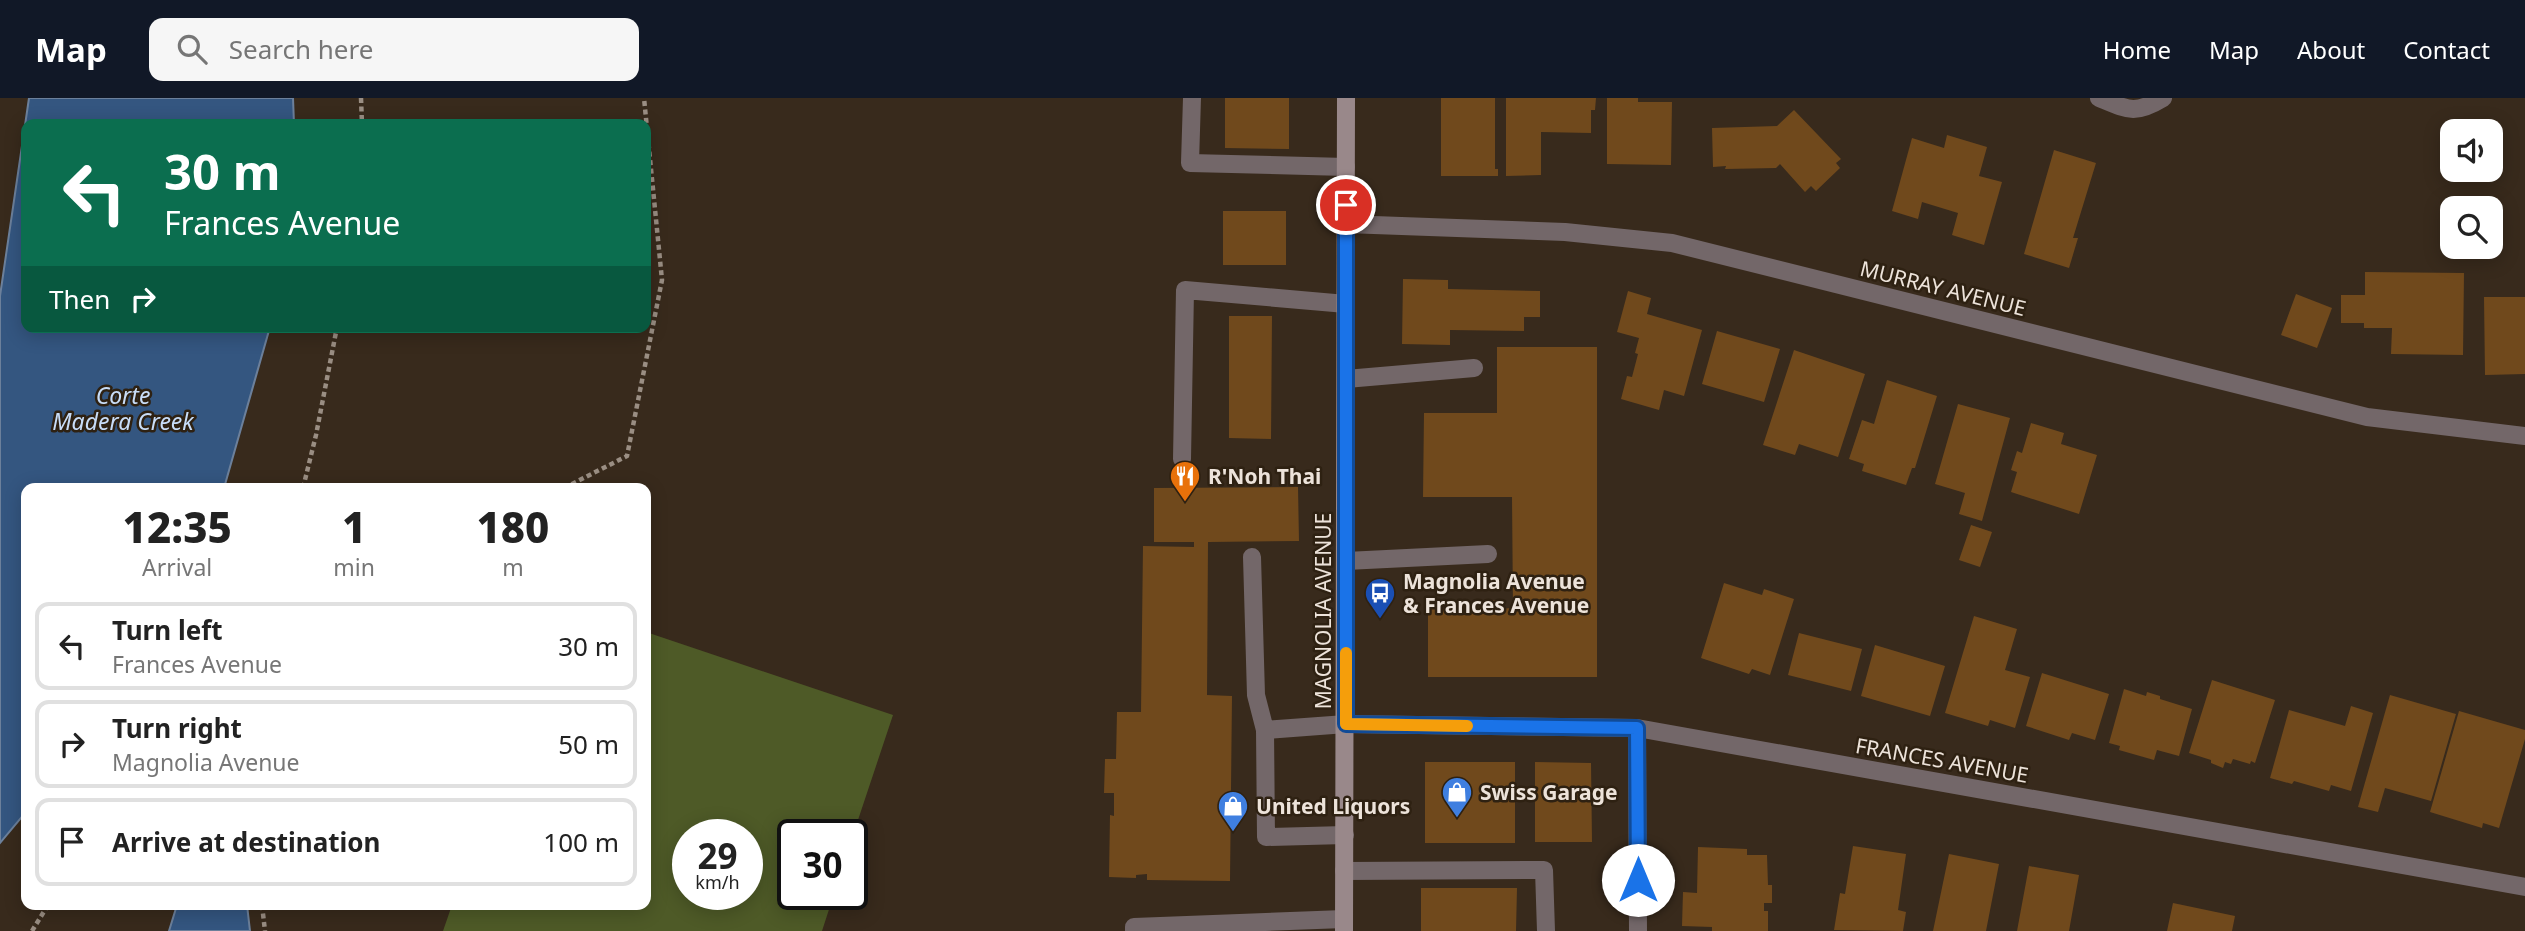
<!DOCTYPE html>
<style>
:root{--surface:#fff;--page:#f6f6f6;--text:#222;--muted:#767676;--line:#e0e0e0;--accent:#111827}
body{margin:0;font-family:"Noto Sans",sans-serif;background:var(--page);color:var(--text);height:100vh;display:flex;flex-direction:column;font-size:26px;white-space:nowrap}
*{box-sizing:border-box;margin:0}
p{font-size:23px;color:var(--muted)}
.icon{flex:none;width:38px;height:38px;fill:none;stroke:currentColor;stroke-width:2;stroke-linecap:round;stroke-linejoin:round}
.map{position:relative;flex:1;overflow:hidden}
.sheet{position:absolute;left:21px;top:385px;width:630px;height:427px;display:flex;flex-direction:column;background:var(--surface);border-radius:14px;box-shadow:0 4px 18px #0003}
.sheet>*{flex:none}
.guide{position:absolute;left:21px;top:21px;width:630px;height:214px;border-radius:14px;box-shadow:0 4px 18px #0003;background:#0b6e4f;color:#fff;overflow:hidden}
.tools{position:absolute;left:2440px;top:21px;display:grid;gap:14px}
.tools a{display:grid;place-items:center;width:63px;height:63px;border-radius:14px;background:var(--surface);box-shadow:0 4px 18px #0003;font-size:35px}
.speed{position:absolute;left:672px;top:721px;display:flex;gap:14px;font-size:35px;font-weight:700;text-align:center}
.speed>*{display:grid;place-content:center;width:91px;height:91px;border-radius:50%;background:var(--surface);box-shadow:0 4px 18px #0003;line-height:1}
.speed small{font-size:18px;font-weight:400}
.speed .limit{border:4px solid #111;border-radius:10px;background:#fff;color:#111}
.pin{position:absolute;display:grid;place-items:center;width:60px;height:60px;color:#fff;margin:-30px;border:4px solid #fff;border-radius:50%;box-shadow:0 2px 7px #0007}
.me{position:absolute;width:77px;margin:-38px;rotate:0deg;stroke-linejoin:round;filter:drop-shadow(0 0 5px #0008)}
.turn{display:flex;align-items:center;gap:24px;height:147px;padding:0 28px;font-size:32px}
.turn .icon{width:91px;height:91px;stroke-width:2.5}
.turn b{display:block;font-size:49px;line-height:60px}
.then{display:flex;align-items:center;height:66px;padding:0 28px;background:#0003;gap:14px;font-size:26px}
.eta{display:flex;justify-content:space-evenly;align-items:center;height:119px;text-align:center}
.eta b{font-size:42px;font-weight:800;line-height:49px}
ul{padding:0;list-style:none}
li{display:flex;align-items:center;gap:21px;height:88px;margin:0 14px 10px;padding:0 14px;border:4px solid var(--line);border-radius:14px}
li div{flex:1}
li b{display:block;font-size:26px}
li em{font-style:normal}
header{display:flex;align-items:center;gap:42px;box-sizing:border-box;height:98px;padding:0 35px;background:var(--accent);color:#fff}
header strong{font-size:33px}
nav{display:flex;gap:38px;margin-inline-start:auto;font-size:24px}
.search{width:490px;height:63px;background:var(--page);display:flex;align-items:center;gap:18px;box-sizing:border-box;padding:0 24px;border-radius:14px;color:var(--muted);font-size:26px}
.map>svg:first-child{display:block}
.green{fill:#4e5a27;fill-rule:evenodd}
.water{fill:#345680;stroke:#6c809b;stroke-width:2}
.building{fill:#70491c}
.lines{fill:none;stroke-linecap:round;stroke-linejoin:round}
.path{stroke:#9a8e83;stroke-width:4.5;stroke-dasharray:5 3.5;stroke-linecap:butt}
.service{stroke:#736769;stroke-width:18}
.minor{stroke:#736769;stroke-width:18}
.secondary{stroke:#99888a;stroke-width:18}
.route-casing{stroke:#114b97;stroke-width:18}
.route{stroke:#1a73e8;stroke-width:12}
.slow{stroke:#f59e0b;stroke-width:12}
.labels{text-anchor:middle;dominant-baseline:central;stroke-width:5;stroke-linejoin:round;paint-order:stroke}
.street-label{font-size:21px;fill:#ede3da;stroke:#2e2112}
.poi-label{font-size:21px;font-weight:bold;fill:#ede3da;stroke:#2e2112;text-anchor:start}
.water-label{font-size:23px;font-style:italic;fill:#c8ddf8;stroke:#2e2112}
</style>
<header>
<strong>Map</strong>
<div class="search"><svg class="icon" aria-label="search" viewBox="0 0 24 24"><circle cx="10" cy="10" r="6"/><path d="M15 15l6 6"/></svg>Search here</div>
<nav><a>Home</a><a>Map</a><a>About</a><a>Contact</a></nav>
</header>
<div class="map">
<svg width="2525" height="833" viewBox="0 0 2525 833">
<rect width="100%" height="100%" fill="#382a1c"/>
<path class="green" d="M646,534L893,617L852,740V737H793V796H834L822,833H443L452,807H646ZM688,737H747V796H688Z"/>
<path class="water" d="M29,0H293L294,26H26V229H270L224,390H26V714L0,745V198Z
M177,807H247L250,833H169Z"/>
<path class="building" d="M1225,0H1289V51L1225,50Z
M1441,0H1495V71H1498V78H1441Z
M1506,0H1596L1595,12H1591V35L1541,34V77L1506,78Z
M1607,0H1638V4H1672L1671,67L1607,66Z
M1794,12L1841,61L1836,65L1840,70L1816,93L1811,88L1805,94L1780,66L1776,70L1725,71L1726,68L1713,69L1712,30L1777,28Z
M1947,37L1987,49L1979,78L2002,84L1984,147L1952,137L1958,115L1922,104L1918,121L1892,113L1912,40L1944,50Z
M2054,52L2096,65L2073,140H2078L2069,170L2024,156Z
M1223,113H1286V167H1223Z
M2365,174L2464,175L2463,257L2391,256L2392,230H2364V225H2341V197H2365Z
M1403,181L1448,182V191L1540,193V219H1524V233L1450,232V247L1402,246Z
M1628,193L1651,200L1647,216L1702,232L1684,298L1664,292L1659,312L1621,301L1627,278L1632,279L1638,256L1635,255L1639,240L1617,234Z
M2296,196L2332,210L2317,250L2281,237Z
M2484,199H2525V276L2485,277Z
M1229,218H1272L1271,341L1229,340Z
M1717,233L1780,251L1764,304L1702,286Z
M1497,249H1597V579H1428V511H1482L1481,503L1497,502V511L1513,510L1512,399H1423L1424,315H1497Z
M1794,252L1865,276L1838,359L1799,346L1795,357L1763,347Z
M1887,282L1937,298L1915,370H1912L1906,387L1862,373L1864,366L1849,361L1862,322L1874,326Z
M1958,306L2010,320L1982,423L1959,416L1965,395L1935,386Z
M2031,325L2064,335L2061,346L2097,357L2079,416L2011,394L2017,374L2011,372L2017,353L2022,355Z
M1298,389L1299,443L1208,444L1207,597L1232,598L1230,783L1147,782V776L1136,777V780L1109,779L1110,717L1114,718V695H1104L1105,661H1116L1117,614H1141L1143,448L1194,449V444H1154V390Z
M1971,427L1992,434L1980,469L1959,462Z
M1724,485L1762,497L1764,491L1794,501L1770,577L1752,571L1749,576L1701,560Z
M1974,518L2017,531L2005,572L2030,579L2015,630L1990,622L1988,628L1945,615Z
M1799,535L1862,551L1851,593L1788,577Z
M1875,547L1945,568L1930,618L1861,598Z
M2042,575L2109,596L2095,642L2072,635L2069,642L2026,628Z
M2212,582L2275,602L2255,665L2251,663L2250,666L2233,661L2231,666L2225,664L2223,670L2211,665V662L2189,655Z
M2124,591L2146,598L2147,594L2160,598V601L2192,611L2179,658L2157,652L2154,662L2119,652L2120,648L2109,645Z
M2390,597L2456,616L2431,703L2385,690L2378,714L2358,709Z
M2351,608L2373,615L2351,693L2331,687L2329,693L2294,683L2292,686L2270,680L2289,612L2345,628Z
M2459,613L2525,632V641L2499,730L2483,725L2482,730L2430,714Z
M1425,664H1515V745H1425Z
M1535,664L1591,665L1592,744H1535Z
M1853,748L1906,756L1898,812L1906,814L1903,833L1834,832L1840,795L1845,796Z
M1698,749L1747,751V757H1767L1768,787H1772V805H1764V813H1768V833H1712V829L1682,828L1683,794L1697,795Z
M1949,756L1999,766L1986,833H1933Z
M2029,768L2079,777L2069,833H2017Z
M1421,790H1517L1516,833H1421Z
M2173,805L2235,818L2232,833H2167Z"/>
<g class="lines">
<path class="path" d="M361,0L362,26
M303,390L316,337L337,229
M564,390L627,358L662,182L644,0
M262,807L265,833
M32,833L48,807"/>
<path class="service" d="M1192,0L1190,65L1346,69
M2099,0C2128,12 2135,17 2163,0
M1346,281L1474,270
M1182,361L1185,192L1346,206
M1252,459L1256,597L1265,632
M1346,463L1488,456
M1345,737L1266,739L1265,632L1346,626
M1344,773L1544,772L1546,833
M1134,833V829L1344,821"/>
<path class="minor" d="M1346,126L1565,134L1672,145L2367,319L2525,338
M1346,626L1637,630L2525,789
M1637,630L1638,833"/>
<path class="secondary" d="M1344,833L1346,0"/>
</g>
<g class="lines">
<g class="route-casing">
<path id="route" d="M1346,107V626L1637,630L1638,782"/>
</g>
<use href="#route" class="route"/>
<path class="slow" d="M1346,555V626L1467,628"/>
</g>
<defs>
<g id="restaurant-pin" transform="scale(1.575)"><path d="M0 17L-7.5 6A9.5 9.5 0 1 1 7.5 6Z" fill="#e8710a" stroke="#2e2112"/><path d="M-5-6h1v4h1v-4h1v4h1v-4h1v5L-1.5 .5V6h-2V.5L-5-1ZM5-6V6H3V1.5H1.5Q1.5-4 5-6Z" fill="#fff"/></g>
<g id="bus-pin" transform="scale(1.575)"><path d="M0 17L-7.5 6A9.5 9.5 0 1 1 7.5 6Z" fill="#1a4fb4" stroke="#2e2112"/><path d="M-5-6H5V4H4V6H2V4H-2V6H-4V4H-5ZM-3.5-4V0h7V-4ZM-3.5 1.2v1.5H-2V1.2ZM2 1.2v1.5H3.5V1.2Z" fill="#fff"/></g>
<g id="shop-pin" transform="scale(1.575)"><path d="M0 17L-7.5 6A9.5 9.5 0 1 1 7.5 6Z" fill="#3f7fe0" stroke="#2e2112"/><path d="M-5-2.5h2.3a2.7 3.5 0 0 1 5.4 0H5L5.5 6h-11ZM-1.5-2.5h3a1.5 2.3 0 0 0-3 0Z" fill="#fff"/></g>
</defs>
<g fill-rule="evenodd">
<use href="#restaurant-pin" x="1185" y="378"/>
<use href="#bus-pin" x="1380" y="495"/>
<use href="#shop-pin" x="1457" y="694"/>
<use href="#shop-pin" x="1233" y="708"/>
</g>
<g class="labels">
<g class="street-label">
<text transform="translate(1943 190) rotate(14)">MURRAY AVENUE</text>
<text transform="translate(1323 513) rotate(-90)">MAGNOLIA AVENUE</text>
<text transform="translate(1942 662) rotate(10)">FRANCES AVENUE</text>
</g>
<g class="poi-label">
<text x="1208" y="378">R'Noh Thai</text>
<text x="1403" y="483">Magnolia Avenue<tspan x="1403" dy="24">&amp; Frances Avenue</tspan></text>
<text x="1480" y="694">Swiss Garage</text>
<text x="1256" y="708">United Liquors</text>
</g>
<g class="water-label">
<text x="123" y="297">Corte<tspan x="123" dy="26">Madera Creek</tspan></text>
</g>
</g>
</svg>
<div class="tools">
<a><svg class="icon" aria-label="sound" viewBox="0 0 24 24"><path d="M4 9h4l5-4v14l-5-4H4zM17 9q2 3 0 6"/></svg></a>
<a><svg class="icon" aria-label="search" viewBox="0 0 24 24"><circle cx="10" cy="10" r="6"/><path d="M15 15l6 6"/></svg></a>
</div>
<div class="speed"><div>29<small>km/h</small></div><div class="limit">30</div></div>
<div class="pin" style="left:1346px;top:107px;background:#d93025"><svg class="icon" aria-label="arrive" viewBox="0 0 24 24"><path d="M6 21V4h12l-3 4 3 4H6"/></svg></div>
<svg class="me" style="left:1638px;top:782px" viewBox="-20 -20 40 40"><circle r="19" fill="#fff"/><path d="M0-13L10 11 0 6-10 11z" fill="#1a73e8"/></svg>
<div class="guide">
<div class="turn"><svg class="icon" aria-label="left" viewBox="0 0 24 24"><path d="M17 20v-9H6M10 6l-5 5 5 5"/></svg><div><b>30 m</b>Frances Avenue</div></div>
<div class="then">Then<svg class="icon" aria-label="right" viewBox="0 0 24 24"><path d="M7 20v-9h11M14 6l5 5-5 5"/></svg></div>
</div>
<section class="sheet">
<div class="eta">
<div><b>12:35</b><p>Arrival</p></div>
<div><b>1</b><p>min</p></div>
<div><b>180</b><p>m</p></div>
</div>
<ul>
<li><svg class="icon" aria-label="left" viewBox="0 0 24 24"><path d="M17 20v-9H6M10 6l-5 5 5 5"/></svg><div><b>Turn left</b><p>Frances Avenue</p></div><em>30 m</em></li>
<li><svg class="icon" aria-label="right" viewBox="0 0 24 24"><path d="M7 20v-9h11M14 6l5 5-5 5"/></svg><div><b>Turn right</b><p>Magnolia Avenue</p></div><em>50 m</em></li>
<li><svg class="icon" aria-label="arrive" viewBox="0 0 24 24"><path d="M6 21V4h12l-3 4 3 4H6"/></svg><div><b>Arrive at destination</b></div><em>100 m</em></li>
</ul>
</section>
</div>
